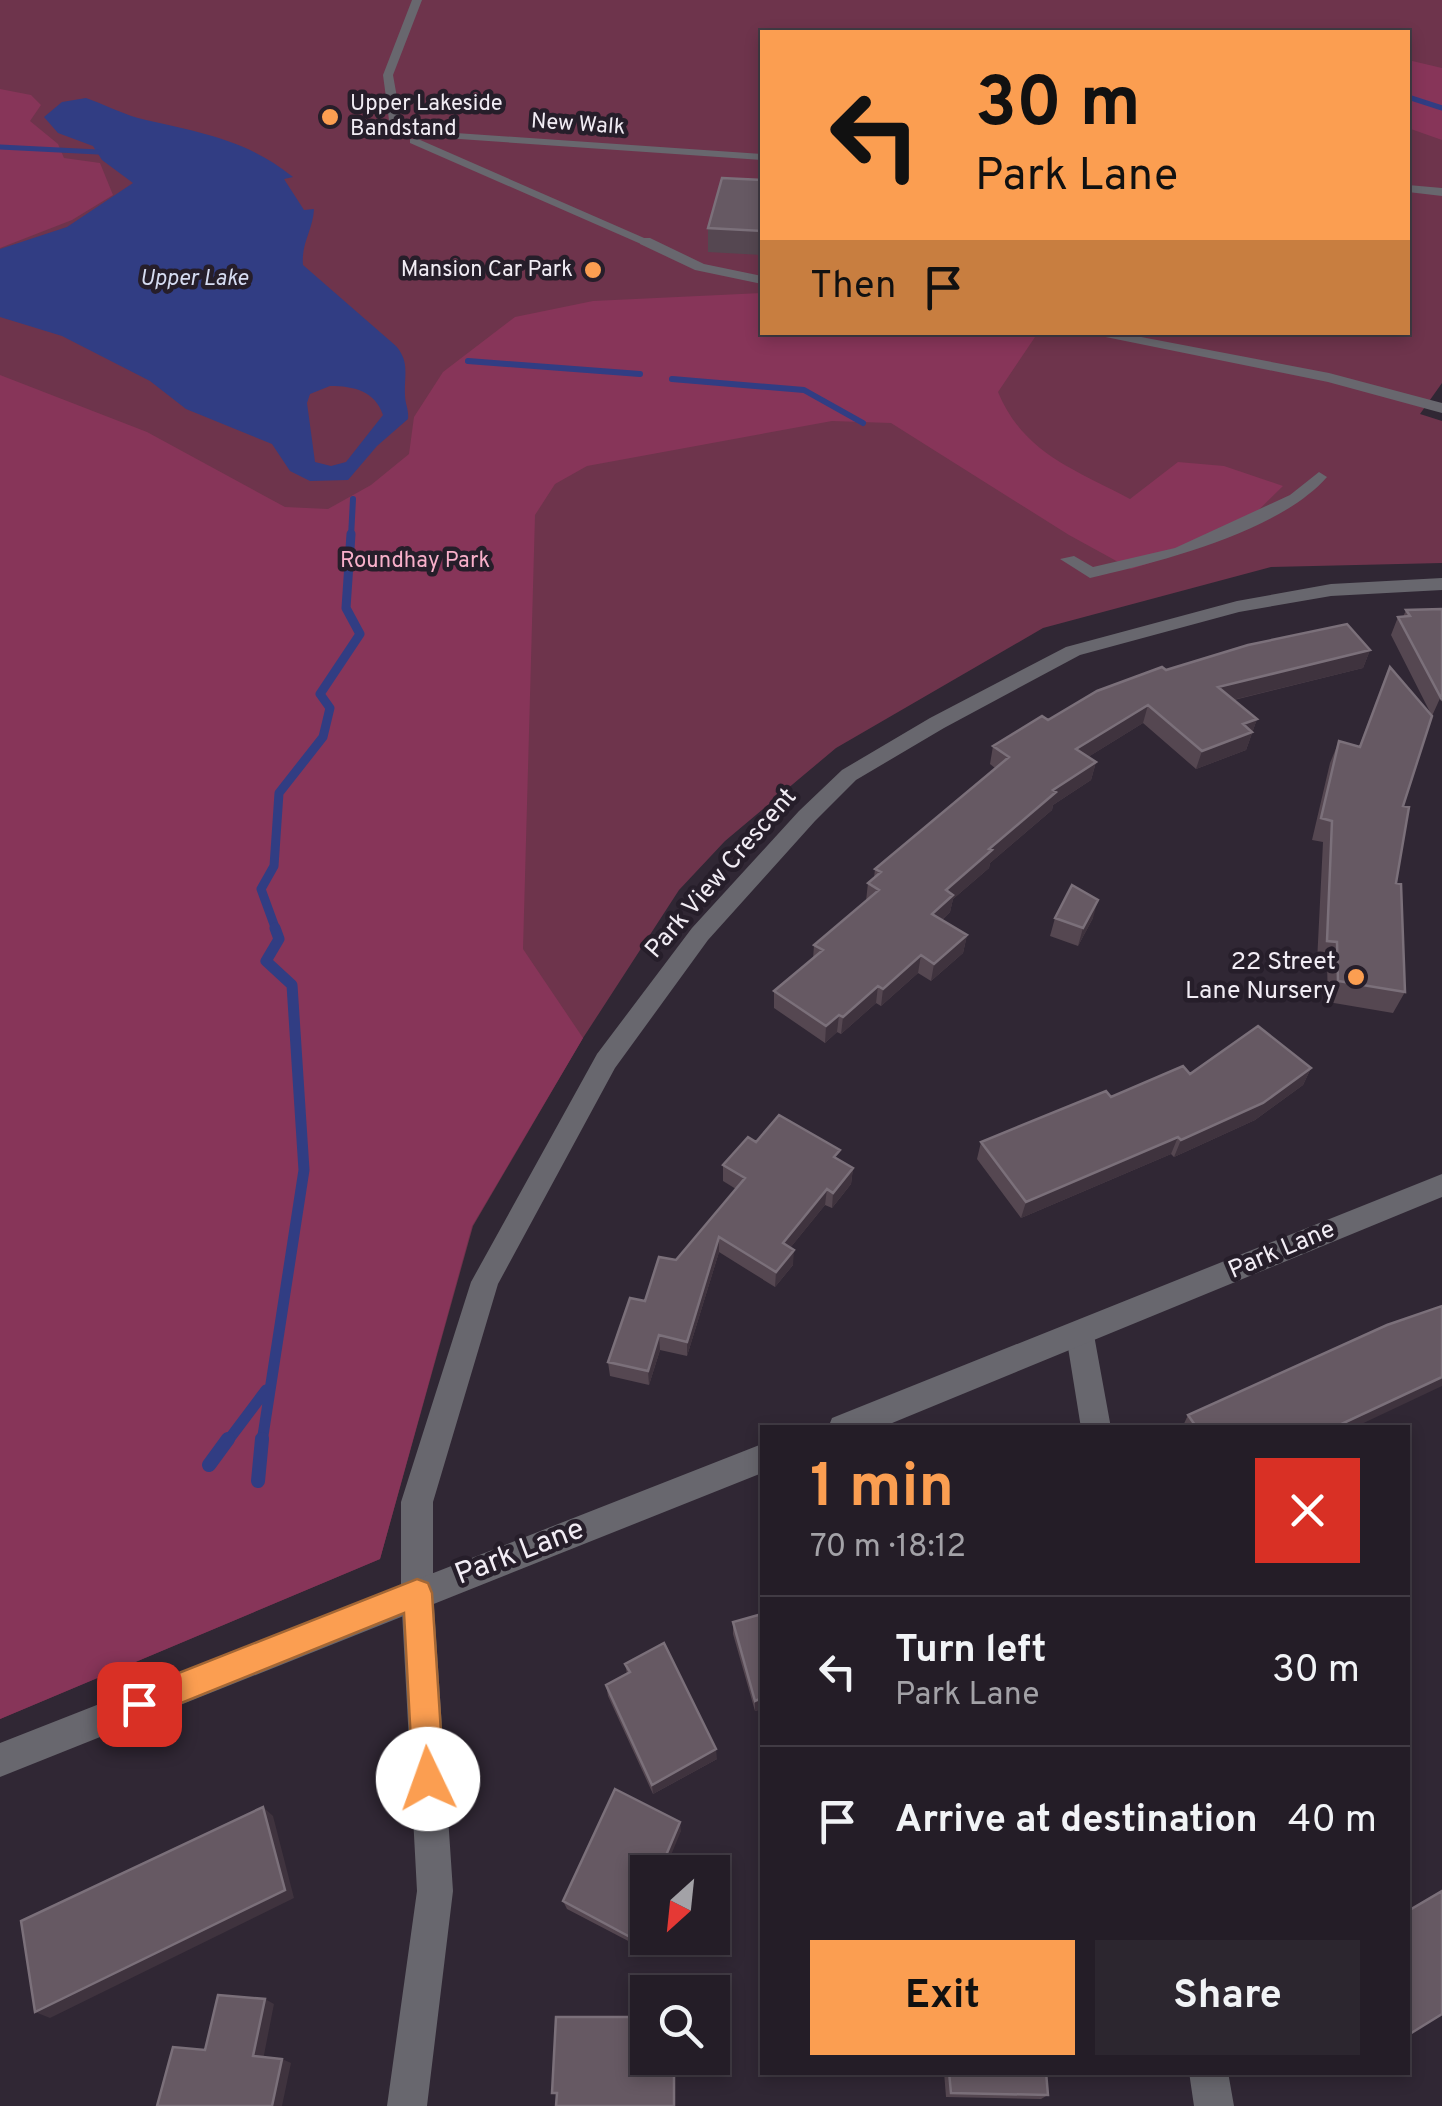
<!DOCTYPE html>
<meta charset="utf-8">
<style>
:root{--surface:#241d27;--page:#2c262f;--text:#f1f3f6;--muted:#a3a2a7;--line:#413b44;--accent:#fb9e51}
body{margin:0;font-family:Overpass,sans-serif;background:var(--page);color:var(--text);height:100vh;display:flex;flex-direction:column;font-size:38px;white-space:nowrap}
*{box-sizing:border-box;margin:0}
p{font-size:32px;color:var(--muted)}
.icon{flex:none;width:55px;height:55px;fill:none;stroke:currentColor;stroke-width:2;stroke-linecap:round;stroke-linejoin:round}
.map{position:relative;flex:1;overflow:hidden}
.drawer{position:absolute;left:760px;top:1425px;width:650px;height:650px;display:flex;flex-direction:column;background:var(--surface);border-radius:0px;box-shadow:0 5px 15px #0003,0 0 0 2px var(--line)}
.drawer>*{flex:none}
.guide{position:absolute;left:760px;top:30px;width:650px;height:305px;border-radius:0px;box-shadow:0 5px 15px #0003,0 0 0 2px var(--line);background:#fb9e51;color:#111;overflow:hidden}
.needle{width:65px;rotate:207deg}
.tools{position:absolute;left:630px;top:1855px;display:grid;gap:20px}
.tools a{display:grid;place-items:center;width:100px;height:100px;border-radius:0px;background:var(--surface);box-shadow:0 5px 15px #0003,0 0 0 2px var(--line);font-size:50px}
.pin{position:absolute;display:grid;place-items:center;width:85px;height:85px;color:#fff;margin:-42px;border-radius:20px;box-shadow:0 5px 15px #0006}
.me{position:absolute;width:110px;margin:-55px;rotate:357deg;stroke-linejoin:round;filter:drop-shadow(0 0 8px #0008)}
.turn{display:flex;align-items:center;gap:35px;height:210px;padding:0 50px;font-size:45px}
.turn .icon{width:130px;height:130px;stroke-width:2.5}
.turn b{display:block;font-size:70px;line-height:85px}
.then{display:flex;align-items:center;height:95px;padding:0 50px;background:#0003;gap:20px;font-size:38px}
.round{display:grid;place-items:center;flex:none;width:105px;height:105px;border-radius:0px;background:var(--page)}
.headline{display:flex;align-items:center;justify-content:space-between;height:170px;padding:0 50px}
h1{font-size:60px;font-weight:700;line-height:75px;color:var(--accent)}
.action{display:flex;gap:20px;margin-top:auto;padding:20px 50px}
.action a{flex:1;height:115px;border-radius:0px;background:var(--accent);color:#111;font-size:40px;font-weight:700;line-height:115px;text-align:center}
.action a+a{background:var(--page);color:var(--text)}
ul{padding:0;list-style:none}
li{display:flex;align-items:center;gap:30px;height:150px;padding:0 50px;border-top:2px solid var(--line)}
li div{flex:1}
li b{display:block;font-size:38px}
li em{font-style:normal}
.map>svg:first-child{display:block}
.green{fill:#6e344c;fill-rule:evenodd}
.forest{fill:#873559}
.water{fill:#313d83;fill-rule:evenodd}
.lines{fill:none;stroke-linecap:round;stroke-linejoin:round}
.stream-far4{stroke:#313d83;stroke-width:5}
.stream-far3{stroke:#313d83;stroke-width:6}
.stream-far2{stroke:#313d83;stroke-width:9}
.stream-far1{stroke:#313d83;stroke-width:11}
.stream{stroke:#313d83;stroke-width:14}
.pedestrian{fill:#68676e;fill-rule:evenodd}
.minor{fill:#68676e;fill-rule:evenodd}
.tertiary{fill:#68676e;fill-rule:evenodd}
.wall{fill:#554751}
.shaded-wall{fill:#3f333e}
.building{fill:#665963;stroke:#7b707a;stroke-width:2.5}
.route{fill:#fb9e51;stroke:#a36735;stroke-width:2.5}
.poi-dot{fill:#fb9e51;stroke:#261e2a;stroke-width:4}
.labels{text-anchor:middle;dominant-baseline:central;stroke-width:9;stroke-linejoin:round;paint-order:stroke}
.far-poi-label{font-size:22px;fill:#f1ecf4;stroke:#261e2a;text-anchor:start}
.far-street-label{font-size:22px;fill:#f1ecf4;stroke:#261e2a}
.far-water-label{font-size:22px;font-style:italic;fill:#d6dcf1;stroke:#261e2a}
.far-park-label{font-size:22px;fill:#f8b0ca;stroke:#261e2a}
.street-label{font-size:25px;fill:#f1ecf4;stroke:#261e2a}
.poi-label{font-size:25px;fill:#f1ecf4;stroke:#261e2a;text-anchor:end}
.near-street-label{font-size:30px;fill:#f1ecf4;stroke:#261e2a}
</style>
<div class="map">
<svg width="1442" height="2106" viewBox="0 0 1442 2106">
<rect width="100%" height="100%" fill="#302734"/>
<path class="green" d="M0,0H1442V383L1420,414L1442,421V563L1271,567L1043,628L836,748L725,841L679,890L583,1038L473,1226L380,1559L0,1719ZM762,32H1408V332H762Z"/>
<path class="forest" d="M1408,60L1442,68V140L1408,128Z
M0,89L31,95L41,105L30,121L58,144L64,158L100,163L113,195L72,220L0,248Z
M762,293V332H1007L1035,337L998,392C1024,454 1074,469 1130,499L1178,462L1224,466L1283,486L1232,536L1131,569L1069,535L891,423L832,421L587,466L555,484L535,515L523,949L583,1038L472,1226L380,1559L0,1719V375L147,432L285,507L328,509L371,485L409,454L414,417L443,372L515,317L593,301Z"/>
<path class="water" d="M86,98C104,104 120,113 138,118C196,132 245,138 293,177L284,179L304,210L314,209C313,230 301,243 303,265L396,346C410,362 404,375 405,395C405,404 409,409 408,419L377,446L348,480L310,481L290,471L272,444L186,409L150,381L62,336L0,317V249L67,227L133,183L102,160L93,146L58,133L44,117L62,102ZM330,386C354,386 375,391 383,415L346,462L331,466L315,462L307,403L310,394Z"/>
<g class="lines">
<path class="stream-far4" d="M1408,97L1442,108
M0,147L98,152"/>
<path class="stream-far3" d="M468,361L640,374
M672,379L804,390L863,423
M351,537L353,499"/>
<path class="stream-far2" d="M276,930L261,889L274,866L279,793L323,737L330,708L320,694L360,634L346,608L351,534"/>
<path class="stream-far1" d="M227,1442L266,1390
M262,1442L304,1170L292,985L266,961L279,939L275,928"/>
<path class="stream" d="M209,1465L228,1439
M258,1481L262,1439"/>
<path class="pedestrian" d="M412,0H422L393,75L401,120L398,129L762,154V160L387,134L389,120L383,75Z
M410,139H418L651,241L641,244L410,143Z
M1408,185L1442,188V196L1408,192Z
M1319,472L1327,477C1279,532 1159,562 1090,578L1060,559L1074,556L1093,567L1175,548L1290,495Z"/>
<path class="minor" d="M640,238H650L704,264L762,276V284L695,270L640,244Z
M1081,332H1115L1329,373L1442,403V413L1328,382Z
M1442,578V590L1331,596L1239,612L1080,655L944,728L856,780L815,821L708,940L615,1068L498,1284L433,1502V1593L453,1891L427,2106H387L417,1891L401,1593V1502L471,1282L597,1054L692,928L799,811L842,770L930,718L1066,647L1237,601L1331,584Z
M1080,1322L1090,1326L1094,1335L1111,1428H1081L1066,1335L1070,1326Z
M1189,2072H1228L1234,2106H1194Z"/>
<path class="tertiary" d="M1442,1174V1197L880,1428H828L832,1418Z
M762,1444V1473L0,1777V1743Z"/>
</g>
<path class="wall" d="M762,180V255L708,252V228Z
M1406,610L1442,694L1432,716L1391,635L1398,617H1403Z
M1370,650L1363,668L1234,700L1257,719L1246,750L1196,769L1143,723L1088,757L1096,762L1091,780L1053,805L1052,810L990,863L989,868L953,899L950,912L942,920L967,935L963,953L931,981L918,973L881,1006L876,1003L841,1034L837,1032L825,1043L774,1008V991L813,959L814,945L866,901L868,883L874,878L875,869L995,768L990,764L993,746L1048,720L1166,670Z
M1390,667L1403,806L1396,883L1405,992L1393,1013L1328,1002L1327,963L1317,962L1323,842L1312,840L1330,763L1339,741L1359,747Z
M1055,918H1093L1078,946L1050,936Z
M1311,1068L1303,1085L1255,1120L1174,1157L1171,1154L1021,1218L977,1159L981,1142L1111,1097L1190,1074Z
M756,1142L839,1160L853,1168L851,1184L832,1208L825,1205L790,1248L793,1265L775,1287L719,1252L687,1356L660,1350L649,1385L610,1376L608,1362L645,1301L676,1260L736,1189L723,1181V1165Z
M1188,1415L1353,1428H1182Z
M762,1614V1709L755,1711L733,1634V1622Z
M625,1664L717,1759L653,1794L608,1696L606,1685L627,1674Z
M681,1831L648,1872V1911L634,1944L567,1909L563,1901Z
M944,2072H1046L1048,2095L1041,2099L946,2097Z"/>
<path class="shaded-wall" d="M1370,650L1363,668L1212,705L1218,687Z
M1148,705L1143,723L1072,767L1076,749Z
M1257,719L1246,750L1196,769L1202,751L1243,724Z
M1096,762L1091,780L1053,805L1052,810L990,863L989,868L953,899L950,912L929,931L932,914L946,890L1053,790Z
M1098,900L1093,918L1078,946L1083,928Z
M967,935L963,953L931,981L934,964Z
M921,955L918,973L881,1006L883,989Z
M878,986L876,1003L841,1034L843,1017Z
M839,1015L837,1032L825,1043L826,1026Z
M1311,1068L1303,1085L1255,1120L1174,1157L1181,1140Z
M1178,1137L1171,1154L1021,1218L1026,1202Z
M853,1168L851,1184L832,1208L833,1193Z
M827,1189L825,1205L782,1258L783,1243Z
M719,1237V1252L687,1356V1342Z
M794,1250L793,1265L775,1287L776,1272Z
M659,1335L660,1350L649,1385L648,1371Z
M1442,1377V1386L1353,1428H1333Z
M762,1698V1709L755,1711V1701Z
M716,1749L717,1759L653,1794L652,1785Z
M263,1807L273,1816L294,1898L50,2018L35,2012Z
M680,1822L681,1831L664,1872H659Z
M648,1900V1911L634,1944L632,1938Z
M265,1999L274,2004L263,2060L253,2056Z
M282,2059L291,2063L282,2106H272Z"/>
<path class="building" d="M722,178L762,180V231L708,228Z
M1442,609V694L1441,698L1398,617L1410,616L1406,610Z
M1347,624L1370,650L1218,687L1257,719L1243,724L1252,732L1202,751L1148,705L1076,749L1096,762L1053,790L1056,792L989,849L992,850L946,890L953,895L932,914L967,935L934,964L921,955L883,989L878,986L843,1017L839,1015L826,1026L774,991L823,950L814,945L879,890L868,883L881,872L875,869L1009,757L993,746L1042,716L1048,720L1097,691L1162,667L1166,670L1248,645Z
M1390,667L1432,716L1403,806L1409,807L1396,883L1401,884L1405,992L1338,981L1337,942L1327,941L1332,821L1321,818L1339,741L1360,747Z
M1072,885L1098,900L1083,928L1055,918Z
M1258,1026L1311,1068L1263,1103L1181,1140L1178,1137L1026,1202L981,1142L1106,1091L1111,1097L1183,1066L1190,1074Z
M779,1115L840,1150L834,1157L853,1168L833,1193L827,1189L783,1243L794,1250L776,1272L719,1237L687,1342L659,1335L648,1371L608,1362L630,1298L645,1301L659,1257L676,1260L745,1178L723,1165L748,1137L756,1142Z
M1442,1306V1377L1333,1428H1197L1188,1415L1387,1325Z
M762,1614V1698L755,1701L733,1622Z
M664,1643L716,1749L652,1785L606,1685L630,1672L625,1664Z
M615,1789L680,1822L659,1872H648V1900L632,1938L563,1901Z
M263,1807L285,1890L35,2012L21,1921Z
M1442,1891V2014L1408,2035V1911Z
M218,1995L265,1999L253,2056L282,2059L272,2106H157L173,2047L205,2050Z
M556,2017H648V2058H674V2106H556L557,2093H552Z
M949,2072H1046L1048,2095L951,2093Z"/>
<path class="route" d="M417,1579L428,1583L432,1593L444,1779L440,1790L428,1795L417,1790L413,1779L404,1613L139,1720L128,1715L124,1704L128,1693Z"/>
<g class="poi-dot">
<circle cx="330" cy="117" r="10"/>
<circle cx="593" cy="270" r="10"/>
<circle cx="1356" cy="977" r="10"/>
</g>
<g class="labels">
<g class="far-poi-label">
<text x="350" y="104">Upper Lakeside<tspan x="350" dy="25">Bandstand</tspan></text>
<text x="573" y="270" text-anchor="end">Mansion Car Park</text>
</g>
<g class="far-street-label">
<text transform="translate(578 125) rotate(4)">New Walk</text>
</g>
<g class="far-water-label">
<text x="194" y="279">Upper Lake</text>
</g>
<g class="far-park-label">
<text x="415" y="561">Roundhay Park</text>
</g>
<g class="street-label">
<text transform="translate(722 874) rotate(-49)">Park View Crescent</text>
<text transform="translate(1282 1251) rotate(-23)">Park Lane</text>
</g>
<g class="poi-label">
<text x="1336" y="963">22 Street<tspan x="1336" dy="29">Lane Nursery</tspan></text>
</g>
<g class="near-street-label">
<text transform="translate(520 1553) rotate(-21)">Park Lane</text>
</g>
</g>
</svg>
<div class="tools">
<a><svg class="needle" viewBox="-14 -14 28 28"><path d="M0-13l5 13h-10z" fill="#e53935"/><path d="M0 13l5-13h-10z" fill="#a3a2a7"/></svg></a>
<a><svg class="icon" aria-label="search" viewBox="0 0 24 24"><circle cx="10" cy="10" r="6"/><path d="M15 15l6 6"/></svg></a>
</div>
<div class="pin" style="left:139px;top:1704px;background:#d93025"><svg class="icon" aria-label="arrive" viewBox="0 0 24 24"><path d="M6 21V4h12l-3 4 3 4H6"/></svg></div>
<svg class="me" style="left:428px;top:1779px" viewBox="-20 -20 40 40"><circle r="19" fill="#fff"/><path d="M0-13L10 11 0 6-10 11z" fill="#fb9e51"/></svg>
<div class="guide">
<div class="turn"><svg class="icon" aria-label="left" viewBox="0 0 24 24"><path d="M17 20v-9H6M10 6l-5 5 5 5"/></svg><div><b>30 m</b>Park Lane</div></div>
<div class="then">Then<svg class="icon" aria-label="arrive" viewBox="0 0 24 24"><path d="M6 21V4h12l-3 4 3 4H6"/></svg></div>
</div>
<section class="drawer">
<div class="headline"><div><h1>1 min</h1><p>70 m · 18:12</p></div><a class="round" style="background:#d93025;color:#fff"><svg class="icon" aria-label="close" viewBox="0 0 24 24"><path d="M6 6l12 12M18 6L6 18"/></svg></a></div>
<ul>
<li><svg class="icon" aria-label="left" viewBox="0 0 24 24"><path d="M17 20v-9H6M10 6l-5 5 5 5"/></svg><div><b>Turn left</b><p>Park Lane</p></div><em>30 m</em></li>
<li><svg class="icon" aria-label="arrive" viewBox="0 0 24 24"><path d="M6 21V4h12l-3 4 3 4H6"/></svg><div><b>Arrive at destination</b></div><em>40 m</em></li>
</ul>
<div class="action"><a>Exit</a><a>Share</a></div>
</section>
</div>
